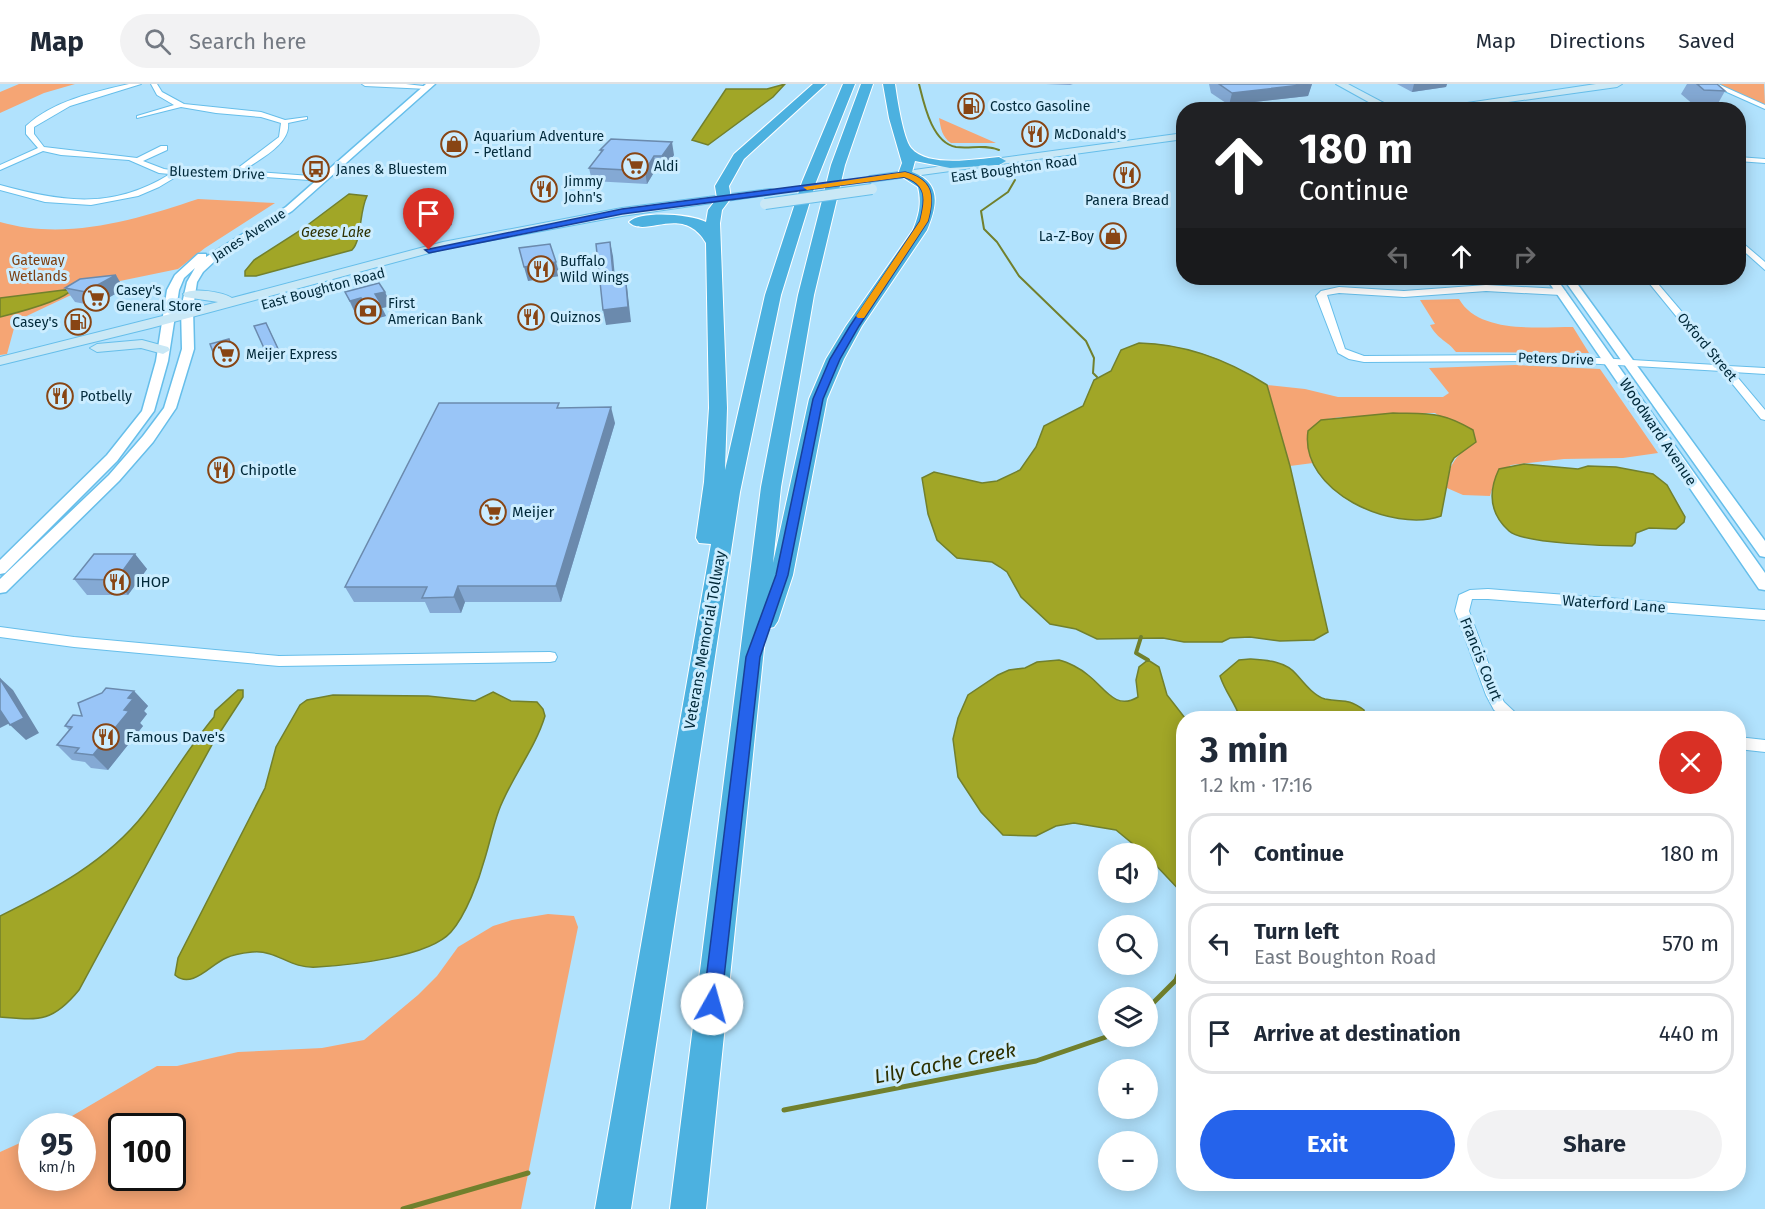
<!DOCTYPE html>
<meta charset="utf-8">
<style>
:root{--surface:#fff;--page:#f2f2f3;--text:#1f2937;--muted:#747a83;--line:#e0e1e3;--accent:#2563eb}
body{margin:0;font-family:"Fira Sans",sans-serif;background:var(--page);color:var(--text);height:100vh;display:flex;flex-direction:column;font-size:22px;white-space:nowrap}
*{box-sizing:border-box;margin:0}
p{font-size:20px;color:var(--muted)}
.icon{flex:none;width:33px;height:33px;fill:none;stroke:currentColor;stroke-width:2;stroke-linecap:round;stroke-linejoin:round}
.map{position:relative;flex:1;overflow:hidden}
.details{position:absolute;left:1176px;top:627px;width:570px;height:480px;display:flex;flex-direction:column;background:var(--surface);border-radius:24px;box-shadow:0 3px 15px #0003}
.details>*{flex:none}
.guide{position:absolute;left:1176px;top:18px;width:570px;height:183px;border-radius:24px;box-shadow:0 3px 15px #0003;background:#202124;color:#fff;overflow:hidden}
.tools{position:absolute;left:1098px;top:759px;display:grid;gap:12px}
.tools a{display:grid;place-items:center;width:60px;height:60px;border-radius:50%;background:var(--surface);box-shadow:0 3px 15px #0003;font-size:30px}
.speed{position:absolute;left:18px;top:1029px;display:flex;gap:12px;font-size:30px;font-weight:700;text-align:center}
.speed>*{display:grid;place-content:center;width:78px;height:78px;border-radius:50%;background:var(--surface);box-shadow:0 3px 15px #0003;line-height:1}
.speed small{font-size:15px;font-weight:400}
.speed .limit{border:3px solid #111;border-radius:9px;background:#fff;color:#111}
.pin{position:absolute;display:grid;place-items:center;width:51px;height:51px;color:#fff;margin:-62px -26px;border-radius:50% 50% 50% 0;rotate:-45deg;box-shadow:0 0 6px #0007}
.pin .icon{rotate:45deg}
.me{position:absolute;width:66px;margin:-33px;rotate:7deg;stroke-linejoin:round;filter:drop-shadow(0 0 4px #0008)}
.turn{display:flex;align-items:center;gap:21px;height:126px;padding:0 24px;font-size:27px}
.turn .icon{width:78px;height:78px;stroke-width:2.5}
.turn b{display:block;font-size:42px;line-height:51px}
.lanes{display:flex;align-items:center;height:57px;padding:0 24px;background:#0003;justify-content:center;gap:30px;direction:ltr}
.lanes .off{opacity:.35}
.round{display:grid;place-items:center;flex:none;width:63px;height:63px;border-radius:32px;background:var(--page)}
.summary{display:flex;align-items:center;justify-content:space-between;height:102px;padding:0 24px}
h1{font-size:36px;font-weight:700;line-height:45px}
.primary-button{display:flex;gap:12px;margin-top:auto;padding:12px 24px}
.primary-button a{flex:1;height:69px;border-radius:36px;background:var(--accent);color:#fff;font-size:24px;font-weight:700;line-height:69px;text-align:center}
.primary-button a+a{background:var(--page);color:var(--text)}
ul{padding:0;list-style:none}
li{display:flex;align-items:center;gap:18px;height:81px;margin:0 12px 9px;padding:0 12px;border:3px solid var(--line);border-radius:24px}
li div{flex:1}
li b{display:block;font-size:22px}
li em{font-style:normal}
header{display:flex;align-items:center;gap:36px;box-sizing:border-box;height:84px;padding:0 30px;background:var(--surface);border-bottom:2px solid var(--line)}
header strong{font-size:28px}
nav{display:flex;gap:33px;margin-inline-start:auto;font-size:21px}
.search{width:420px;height:54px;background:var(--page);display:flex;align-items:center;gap:15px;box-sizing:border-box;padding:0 21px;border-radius:33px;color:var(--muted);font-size:22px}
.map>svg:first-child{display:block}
.green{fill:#f5a574;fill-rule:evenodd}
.water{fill:#a1a627;stroke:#71802d;stroke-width:1.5}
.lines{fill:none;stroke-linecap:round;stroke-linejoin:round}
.stream-far2{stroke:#71802d;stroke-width:2}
.stream-far1{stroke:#71802d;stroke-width:4}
.stream{stroke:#71802d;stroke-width:5}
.minor-casing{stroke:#66beea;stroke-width:2}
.tertiary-casing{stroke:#66beea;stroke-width:3}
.secondary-casing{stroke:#66beea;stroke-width:2}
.motorway-casing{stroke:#fff;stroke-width:2}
.minor{fill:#fff;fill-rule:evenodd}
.tertiary{fill:#fff;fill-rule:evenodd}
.secondary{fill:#c9e8f6;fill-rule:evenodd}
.motorway{fill:#4cb1e0;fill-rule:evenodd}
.secondary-bridge-casing{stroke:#66beea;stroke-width:12;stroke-linecap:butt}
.secondary-bridge{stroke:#c9e8f6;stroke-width:10}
.wall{fill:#84a9d4}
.shaded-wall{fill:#6b8aad}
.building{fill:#99c5f7;stroke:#6b8aad;stroke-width:1.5}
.route{fill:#2563eb;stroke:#184099;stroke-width:1.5}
.slow{fill:#f59e0b}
.labels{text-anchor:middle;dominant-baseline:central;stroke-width:6;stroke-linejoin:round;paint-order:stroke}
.far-poi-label{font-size:14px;fill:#01293a;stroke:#ccedff;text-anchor:start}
.far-street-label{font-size:14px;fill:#01293a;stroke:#ccedff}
.far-water-label{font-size:14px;font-style:italic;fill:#2e3000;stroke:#ccedff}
.far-park-label{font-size:14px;fill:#7d3e0f;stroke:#ccedff}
.street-label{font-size:15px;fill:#01293a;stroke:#ccedff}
.poi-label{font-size:15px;fill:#01293a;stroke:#ccedff;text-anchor:start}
.near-water-label{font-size:20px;font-style:italic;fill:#2e3000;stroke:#ccedff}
</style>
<header>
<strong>Map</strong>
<div class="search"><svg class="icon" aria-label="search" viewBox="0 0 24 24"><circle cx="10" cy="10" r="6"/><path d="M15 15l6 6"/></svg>Search here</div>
<nav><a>Map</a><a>Directions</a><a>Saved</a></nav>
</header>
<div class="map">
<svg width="1765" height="1125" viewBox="0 0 1765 1125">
<rect width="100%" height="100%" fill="#b1e2fd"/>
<path class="green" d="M19,0H75L44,9L0,29V8Z
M1719,0H1764L1765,21Z
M939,34L996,59H951C942,53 941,45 939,34Z
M198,115L275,119L205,164L178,185L86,204L16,237L7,270L0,271V138C66,157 135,136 198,115Z
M1459,215C1479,250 1538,243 1573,243L1589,269L1456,268C1447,256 1438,256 1430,241L1435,240L1420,216Z
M1515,281L1600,285L1658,369L1623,374L1564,375L1511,381L1496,392L1490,412L1463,411L1447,404C1448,380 1456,371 1476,358L1435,329H1393L1379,332L1341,333L1321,336L1308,347L1307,354L1313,379L1290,382L1267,301L1305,305L1338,313H1443L1449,309L1429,284Z
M548,830L574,832L578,843L521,1125H0V1068L31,1054L32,1094H82V1042H55L157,982H177L238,968L322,964L364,956L418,911L437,892L458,863L493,842L512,836ZM122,1042H172V1094H122Z"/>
<path class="water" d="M785,0L773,13L708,61L692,56L726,5H767Z
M349,110L367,112C359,128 362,156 352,166L256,192H245V187L254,176L301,146Z
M72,205C64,217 16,229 0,233V214Z
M1139,259C1187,260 1228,276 1267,301L1290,382L1328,548L1314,556L1280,557L1250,553L1230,554L1222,558H1184L1163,554L1097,555L1076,545L1050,540L1021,513L1007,488L1000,483L992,478L957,474L937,456L928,430L922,394L934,388L982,399L997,397L1020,386L1036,363L1044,342L1083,322L1094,296L1111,287L1121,266Z
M1393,329C1429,330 1441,327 1473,346L1476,358L1454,374L1451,379L1441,432C1393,449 1299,408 1308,347L1321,336Z
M1524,380L1578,385L1588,382L1616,383L1653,390L1667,401L1685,433L1684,438L1676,445L1649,444L1636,449L1635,459L1632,462C1610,462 1523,460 1509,447C1489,429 1488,408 1499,385Z
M1250,575C1266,576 1286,577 1297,591C1304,599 1314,612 1325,615C1343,619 1346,613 1364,626L1365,634H1240C1234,616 1226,610 1220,592L1239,576Z
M1059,576C1068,578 1081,585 1088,591C1105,604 1115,627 1138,613L1136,596L1139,583L1148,576L1159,583L1167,611L1185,634L1183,810L1148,773V770L1144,769L1116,746L1074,739L1056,742L1036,752L1003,751L981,728L958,693L953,655L958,634L968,611L998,591L1009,586L1025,584L1037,578Z
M238,606H243V613L213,659L180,719L79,906C52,939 39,936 0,933V832C53,806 107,777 144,730C169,698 188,664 214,633L215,627Z
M493,608L511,617L537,618L543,625L545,632C535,665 511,694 499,726C493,742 490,758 485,774C479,796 466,831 451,848C429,873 351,881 317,883C289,885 278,866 253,868C244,869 234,870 226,874C211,880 192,906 175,891L178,874L265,704L276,663L300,621L307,616L333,611L428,612L475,617Z"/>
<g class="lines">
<path class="stream-far2" d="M919,0C924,20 932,59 956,63C971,65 984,60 999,66
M1015,96L1008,108L981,127L984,145L997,158L1019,192L1086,257L1094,274L1093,289L1097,293"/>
<path class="stream-far1" d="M1141,553L1136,569L1148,576"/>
<path class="stream" d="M1148,924L1176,896L1184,875
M784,1026L1036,977L1109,952
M403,1125L528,1089"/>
<g class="minor-casing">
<path id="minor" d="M129,0H141L70,22L34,43V50L44,63L137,74L161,62H167V66L143,77L164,85L177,87H234L279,53L281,39L261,33L216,29L181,23L137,34V32L174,21L157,11L151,0H157L162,8L184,20L261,28L285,36L307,33V35L288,39C291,60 258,76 243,87L324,93L328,95L324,97L236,91H179L159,103L138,112L91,121L45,118L0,106V101C62,118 112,126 170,90L159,89L129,76L61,71L43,67L0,86V81L38,64L26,50V42C53,17 94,8 129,0Z
M362,0H406L431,3L428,5L365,2Z
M1709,0H1718L1765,21V25Z
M1738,73L1765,75V79L1738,77Z
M1738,155L1765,178V186L1738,162Z
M1645,194H1653L1728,282L1765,284V290L1733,288L1765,326V336L1761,335L1722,287L1548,277L1364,278L1349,275L1338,269L1316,212L1321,207L1339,203L1404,207L1486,201L1561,205L1566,208L1561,211L1486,207L1404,213L1339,209L1327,211L1345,265L1364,272L1548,271L1716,281Z
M1488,505L1765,526V536L1488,515H1472L1469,527L1500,611L1504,618L1521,634H1505L1494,626L1486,611L1455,527L1459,511L1470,506Z
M0,543L74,553L279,572L550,568L555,569L557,573L555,577L550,578L279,582L74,563L0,553Z
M1738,653L1765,656V668L1738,665Z"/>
</g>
<g class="tertiary-casing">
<path id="tertiary" d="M426,0H435L292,127L218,174L203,188L197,198L193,224L194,265L176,324L153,358L119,397L6,508L0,509V495L109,391L143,352L164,324L182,265L181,224L187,198L195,184L184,194L179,206L168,277L154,327L117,377L5,489L0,490V476L107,371L142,327L156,277L167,206L175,191L198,170H206V173L286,123Z
M1546,194H1556L1765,489V506L1759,505Z
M1563,194H1573L1765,457V473L1760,472Z"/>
</g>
<g class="secondary-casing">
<path id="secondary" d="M1336,0H1348L1397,26H1383Z
M1596,0H1622L1617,3L1451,26H1420Z
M1184,49V55L870,98L864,95L870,92Z
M770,105L774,106V110L622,132L444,165L151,244L0,281V273L218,218L185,213L183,210C192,203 223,208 232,214L443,158L622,124Z
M142,256L168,263L170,266L163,270L141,264L97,268L90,264L97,260Z"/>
</g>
<g class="motorway-casing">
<path id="motorway" d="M813,0H826L744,75L729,102L731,114L722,126L720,139L727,324L725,386L765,211L802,98L843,0H855L816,98L781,211L740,408L631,1125H595L711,460L699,459L696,454L704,398L709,324L706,159C683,119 645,155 629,138C640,126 691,130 706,138L708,126L717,114L715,102L734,70Z
M861,0H873L845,81L814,211L781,403L773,479L809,315L826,275L846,242L913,146C919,131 922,119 918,103L898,90L902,79L889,34L883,0H895C897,14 903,54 911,64C928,84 976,75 999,73L1006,77L999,81L950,84L915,77L912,88C942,99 937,122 927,146L862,242L844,275L827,315L793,491L778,537L774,543L766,545L706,1125H670L761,403L798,211L831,81Z"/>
</g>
<use href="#minor" class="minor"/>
<use href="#tertiary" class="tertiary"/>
<use href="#secondary" class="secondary"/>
<use href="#motorway" class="motorway"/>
<g class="secondary-bridge-casing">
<path id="secondary-bridge" d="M765,120L872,105"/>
</g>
<use href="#secondary-bridge" class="secondary-bridge"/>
</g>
<path class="wall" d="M1046,0H1073L1070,1Z
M1209,0H1312L1308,12L1229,21L1211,9Z
M1397,0H1447L1446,3L1412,8Z
M1687,0H1717L1725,7L1716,23L1695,22L1681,10Z
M600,66L674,71L664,85H656L647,100L592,97L589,84L601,69Z
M420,119L452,141L435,145L425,133Z
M65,204L124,205L101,218V223L75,218Z
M345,208H385L391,222L382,224L386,232L371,236L367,229L356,231Z
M561,324L615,339L561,518H465L461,529H430L425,518H354L345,503Z
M135,470L147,485L128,511H87L74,495Z
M134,607L148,622L144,627L147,630L140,639L143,642L108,686L91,684L85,678L72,676L57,661L69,646L65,642L82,632Z"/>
<path class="shaded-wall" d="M1312,0L1308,12L1229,21L1232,9Z
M1414,0H1447L1446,3L1412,8Z
M672,58L674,71L664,85L662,72Z
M654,72L656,85L647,100L645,87Z
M448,127L452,141L435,145L430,131Z
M610,158L613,172L616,204L613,190Z
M556,178L560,192L528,197L524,183Z
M625,188L627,203L631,238L606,241L603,226Z
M116,191L124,205L101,218V223L91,209L92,204Z
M385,208L391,222L382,224L386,232L371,236L365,222L375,210Z
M361,214L367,229L356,231L350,217Z
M266,239L283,274L270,278L268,273Z
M229,255L239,276L219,281L215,273Z
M611,323L615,339L561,518L556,502Z
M135,470L147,485L128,511L116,496Z
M458,502L465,518L461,529L454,513Z
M0,594L13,606L39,649L26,656L10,641Z
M134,607L148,622L144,627L147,630L140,639L143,642L108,686L93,671L124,626L128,614Z
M0,624L14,637L0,644Z"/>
<path class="building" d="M1219,0H1310L1232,9Z
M1697,0H1717L1725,7L1704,6Z
M611,55L672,58L662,72H654L645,87L589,84L603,66H600Z
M437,115L448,127L430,131L420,119Z
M610,158L613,190L625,188L628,223L603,226L596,160Z
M550,160L556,178L524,183L519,164Z
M116,191L92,204L91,209L65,204L80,195Z
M379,199L385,208L375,210L380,218L365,222L361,214L350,217L345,208Z
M266,239L280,269L268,273L254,242Z
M229,255L234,268L215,273L210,260Z
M439,319H559L557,324L611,323L556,502H458L454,513L422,514L427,503H345Z
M94,470H135L116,496L74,495Z
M0,595L24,634L10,641L0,626Z
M106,604L134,607L128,614L133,615L124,626L129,627L93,671L75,669L79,664L57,661L72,643L65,642L73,631L82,632L78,619L102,609Z"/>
<path class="route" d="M905,88C933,96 935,111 928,137L859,242L840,275L823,315L788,491L760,573L721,920L719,926L712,929L706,926L703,920L746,573L776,491L813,315L830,275L850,242L920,137C925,116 928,101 904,93L622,130L429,169L425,166L622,125Z"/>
<path class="slow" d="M905,88C933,96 935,111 928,137L864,234H858L856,232L920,137C925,116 928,101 904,93L807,106L803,103Z"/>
<defs>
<g id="fuel-ring" transform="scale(1.35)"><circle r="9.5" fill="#ccedff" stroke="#884514" stroke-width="1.5"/><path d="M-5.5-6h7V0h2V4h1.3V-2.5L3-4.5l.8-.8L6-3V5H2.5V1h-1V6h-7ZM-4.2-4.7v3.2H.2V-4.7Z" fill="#884514"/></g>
<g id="restaurant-ring" transform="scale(1.35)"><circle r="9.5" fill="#ccedff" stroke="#884514" stroke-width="1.5"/><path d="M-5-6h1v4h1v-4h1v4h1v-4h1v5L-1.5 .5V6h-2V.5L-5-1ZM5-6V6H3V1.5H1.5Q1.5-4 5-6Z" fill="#884514"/></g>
<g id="shop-ring" transform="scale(1.35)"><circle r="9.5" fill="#ccedff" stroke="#884514" stroke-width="1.5"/><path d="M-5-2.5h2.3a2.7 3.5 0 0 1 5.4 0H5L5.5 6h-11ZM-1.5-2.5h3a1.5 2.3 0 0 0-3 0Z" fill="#884514"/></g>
<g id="supermarket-ring" transform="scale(1.35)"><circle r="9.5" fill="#ccedff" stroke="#884514" stroke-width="1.5"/><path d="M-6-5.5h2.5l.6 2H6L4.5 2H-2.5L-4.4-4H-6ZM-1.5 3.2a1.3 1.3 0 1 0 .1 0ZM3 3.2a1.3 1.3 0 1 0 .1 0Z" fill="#884514"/></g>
<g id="bus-ring" transform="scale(1.35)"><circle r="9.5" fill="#ccedff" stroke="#884514" stroke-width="1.5"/><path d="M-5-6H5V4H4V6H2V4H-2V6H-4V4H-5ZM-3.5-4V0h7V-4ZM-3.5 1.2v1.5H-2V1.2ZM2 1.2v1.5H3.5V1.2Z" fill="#884514"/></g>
<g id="bank-ring" transform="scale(1.35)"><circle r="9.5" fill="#ccedff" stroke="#884514" stroke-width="1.5"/><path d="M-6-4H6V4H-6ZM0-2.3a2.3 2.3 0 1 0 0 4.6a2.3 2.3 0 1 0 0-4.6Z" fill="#884514"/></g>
</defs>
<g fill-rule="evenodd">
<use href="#fuel-ring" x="971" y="22"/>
<use href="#restaurant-ring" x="1035" y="50"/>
<use href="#shop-ring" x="454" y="60"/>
<use href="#supermarket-ring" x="635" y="82"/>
<use href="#bus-ring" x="316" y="85"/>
<use href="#restaurant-ring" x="1127" y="91"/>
<use href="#restaurant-ring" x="544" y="105"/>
<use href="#shop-ring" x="1113" y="152"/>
<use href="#restaurant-ring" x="541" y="185"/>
<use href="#supermarket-ring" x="96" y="214"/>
<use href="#bank-ring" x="368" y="227"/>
<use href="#restaurant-ring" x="531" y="233"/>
<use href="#fuel-ring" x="78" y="238"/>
<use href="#supermarket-ring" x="226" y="270"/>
<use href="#restaurant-ring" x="60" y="312"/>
<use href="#restaurant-ring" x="221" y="386"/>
<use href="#supermarket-ring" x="493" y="428"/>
<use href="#restaurant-ring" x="117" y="498"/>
<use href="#restaurant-ring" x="106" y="653"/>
</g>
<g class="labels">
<g class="far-poi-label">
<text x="990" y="22">Costco Gasoline</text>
<text x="1054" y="50">McDonald's</text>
<text x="474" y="52">Aquarium Adventure<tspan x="474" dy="16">- Petland</tspan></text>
<text x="654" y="82">Aldi</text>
<text x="336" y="85">Janes &amp; Bluestem</text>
<text x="564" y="97">Jimmy<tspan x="564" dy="16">John's</tspan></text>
<text x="1127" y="116" text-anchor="middle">Panera Bread</text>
<text x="1094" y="152" text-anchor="end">La-Z-Boy</text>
<text x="560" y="177">Buffalo<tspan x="560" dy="16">Wild Wings</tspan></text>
<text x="116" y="206">Casey's<tspan x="116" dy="16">General Store</tspan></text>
<text x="388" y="219">First<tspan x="388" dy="16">American Bank</tspan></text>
<text x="550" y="233">Quiznos</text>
<text x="58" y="238" text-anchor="end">Casey's</text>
<text x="246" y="270">Meijer Express</text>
<text x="80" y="312">Potbelly</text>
</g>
<g class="far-street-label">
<text transform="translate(1014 85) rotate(-8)">East Boughton Road</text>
<text transform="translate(217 89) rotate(2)">Bluestem Drive</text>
<text transform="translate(249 151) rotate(-33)">Janes Avenue</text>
<text transform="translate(323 205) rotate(-15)">East Boughton Road</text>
<text transform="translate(1707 263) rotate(50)">Oxford Street</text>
<text transform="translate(1556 275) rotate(2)">Peters Drive</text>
</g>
<g class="far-water-label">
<text x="336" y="148">Geese Lake</text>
</g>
<g class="far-park-label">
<text x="38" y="176">Gateway<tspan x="38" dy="16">Wetlands</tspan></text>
</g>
<g class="street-label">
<text transform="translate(1658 348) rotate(56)">Woodward Avenue</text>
<text transform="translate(1614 520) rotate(4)">Waterford Lane</text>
<text transform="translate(705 556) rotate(-80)">Veterans Memorial Tollway</text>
<text transform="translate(1481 575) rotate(68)">Francis Court</text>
</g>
<g class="poi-label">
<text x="240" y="386">Chipotle</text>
<text x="512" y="428">Meijer</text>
<text x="136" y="498">IHOP</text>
<text x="126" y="653">Famous Dave's</text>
</g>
<g class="near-water-label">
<text transform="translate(945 979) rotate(-11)">Lily Cache Creek</text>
</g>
</g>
</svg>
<div class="tools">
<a><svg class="icon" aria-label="sound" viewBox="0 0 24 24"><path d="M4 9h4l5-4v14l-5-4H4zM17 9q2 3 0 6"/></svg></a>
<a><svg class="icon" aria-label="search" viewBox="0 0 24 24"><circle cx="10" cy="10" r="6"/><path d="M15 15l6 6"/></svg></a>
<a><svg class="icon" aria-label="layers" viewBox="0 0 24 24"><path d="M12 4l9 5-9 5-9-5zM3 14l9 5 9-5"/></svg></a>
<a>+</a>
<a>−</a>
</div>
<div class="speed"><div>95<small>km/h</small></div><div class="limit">100</div></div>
<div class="pin" style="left:429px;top:166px;background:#d93025"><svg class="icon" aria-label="arrive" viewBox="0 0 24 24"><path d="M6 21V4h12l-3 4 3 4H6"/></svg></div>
<svg class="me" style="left:712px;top:920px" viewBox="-20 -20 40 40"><circle r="19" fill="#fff"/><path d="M0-13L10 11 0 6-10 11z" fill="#2563eb"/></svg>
<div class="guide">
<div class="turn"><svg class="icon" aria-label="ahead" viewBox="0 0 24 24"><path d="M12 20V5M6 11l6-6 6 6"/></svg><div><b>180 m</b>Continue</div></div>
<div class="lanes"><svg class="icon off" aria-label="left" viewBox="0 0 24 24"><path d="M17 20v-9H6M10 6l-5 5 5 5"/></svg><svg class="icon" aria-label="ahead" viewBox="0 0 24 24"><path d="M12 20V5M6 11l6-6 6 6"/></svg><svg class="icon off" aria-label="right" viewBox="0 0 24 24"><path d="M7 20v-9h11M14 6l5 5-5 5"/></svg></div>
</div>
<section class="details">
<div class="summary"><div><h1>3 min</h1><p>1.2 km · 17:16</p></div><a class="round" style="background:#d93025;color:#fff"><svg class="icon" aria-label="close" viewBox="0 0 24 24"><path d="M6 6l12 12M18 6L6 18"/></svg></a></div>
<ul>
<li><svg class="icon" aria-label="ahead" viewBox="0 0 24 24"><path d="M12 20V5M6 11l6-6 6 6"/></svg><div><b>Continue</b></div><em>180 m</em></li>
<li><svg class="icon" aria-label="left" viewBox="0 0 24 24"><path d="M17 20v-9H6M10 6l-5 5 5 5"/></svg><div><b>Turn left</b><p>East Boughton Road</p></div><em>570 m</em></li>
<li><svg class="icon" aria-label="arrive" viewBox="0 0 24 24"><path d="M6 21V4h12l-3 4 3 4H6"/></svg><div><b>Arrive at destination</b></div><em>440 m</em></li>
</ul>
<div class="primary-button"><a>Exit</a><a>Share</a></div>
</section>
</div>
